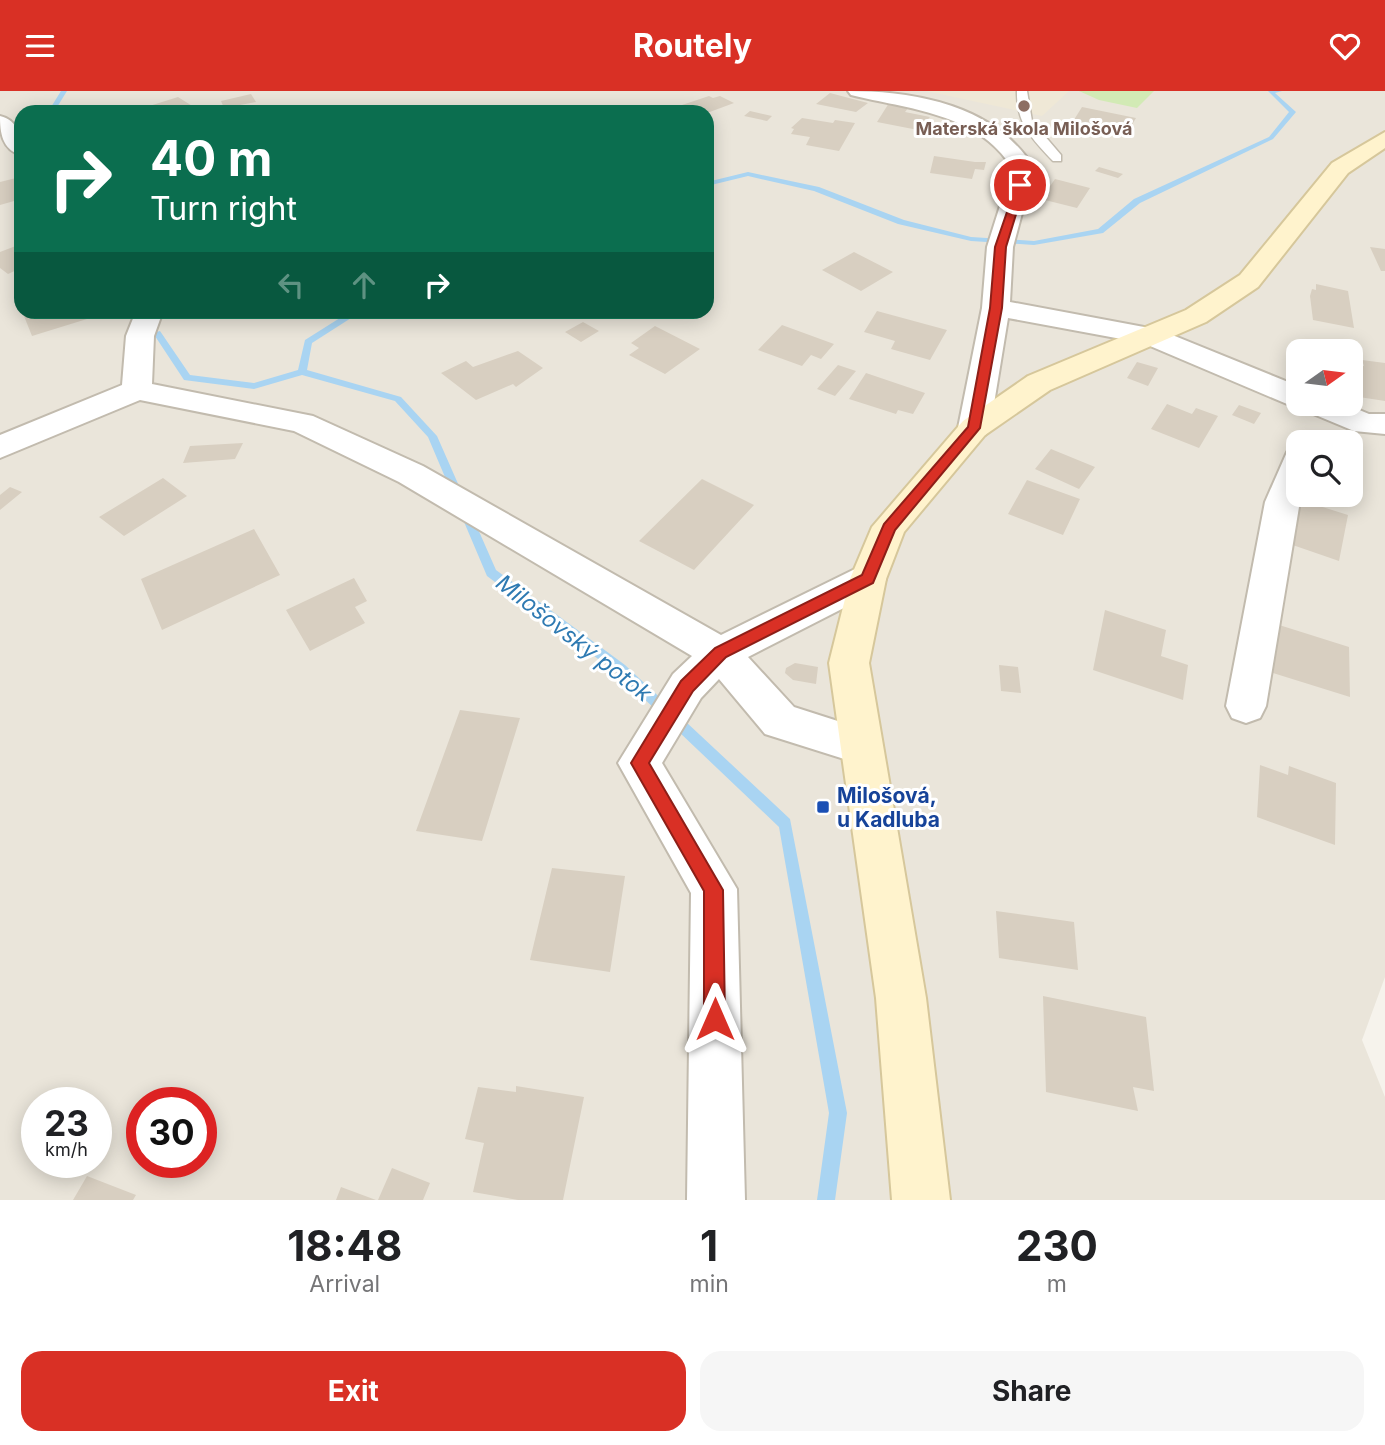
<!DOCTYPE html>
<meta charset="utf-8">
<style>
:root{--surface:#fff;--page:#f6f6f6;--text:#202124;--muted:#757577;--accent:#d93025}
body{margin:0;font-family:Inter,sans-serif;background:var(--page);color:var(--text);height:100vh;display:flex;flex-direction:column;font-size:26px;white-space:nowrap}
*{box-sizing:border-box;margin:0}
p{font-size:23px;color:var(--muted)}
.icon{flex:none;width:38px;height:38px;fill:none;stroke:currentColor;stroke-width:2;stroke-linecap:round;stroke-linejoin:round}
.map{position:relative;height:1109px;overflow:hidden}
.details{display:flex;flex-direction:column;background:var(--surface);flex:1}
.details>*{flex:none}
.guide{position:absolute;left:14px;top:14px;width:700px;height:214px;border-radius:21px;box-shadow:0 4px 18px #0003;background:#0b6e4f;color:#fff;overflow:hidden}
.needle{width:46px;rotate:76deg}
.buttons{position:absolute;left:1286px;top:248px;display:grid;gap:14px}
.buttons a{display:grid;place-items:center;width:77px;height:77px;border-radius:14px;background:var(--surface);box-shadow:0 4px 18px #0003;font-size:35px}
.speed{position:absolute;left:21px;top:996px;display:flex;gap:14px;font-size:35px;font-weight:700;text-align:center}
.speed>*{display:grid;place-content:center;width:91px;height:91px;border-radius:50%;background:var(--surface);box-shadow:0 4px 18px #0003;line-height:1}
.speed small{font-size:18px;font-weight:400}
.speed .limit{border:10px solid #d22;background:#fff;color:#111}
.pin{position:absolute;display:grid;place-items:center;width:60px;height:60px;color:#fff;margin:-30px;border:4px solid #fff;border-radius:50%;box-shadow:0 2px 7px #0007}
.me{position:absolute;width:77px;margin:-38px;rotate:0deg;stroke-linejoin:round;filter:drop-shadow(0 0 5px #0008)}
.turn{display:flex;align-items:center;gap:24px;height:147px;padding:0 21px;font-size:32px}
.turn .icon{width:91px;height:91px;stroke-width:2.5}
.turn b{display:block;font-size:49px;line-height:60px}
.lanes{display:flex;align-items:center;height:66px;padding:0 21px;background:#0003;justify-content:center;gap:35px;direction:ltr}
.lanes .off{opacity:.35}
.eta{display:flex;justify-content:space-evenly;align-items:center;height:119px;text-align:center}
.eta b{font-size:42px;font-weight:700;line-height:49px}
.primary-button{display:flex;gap:14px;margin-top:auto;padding:14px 21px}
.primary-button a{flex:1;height:80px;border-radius:21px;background:var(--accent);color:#fff;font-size:28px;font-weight:700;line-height:80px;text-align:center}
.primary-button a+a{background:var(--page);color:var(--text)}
header{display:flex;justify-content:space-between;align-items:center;height:91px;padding:0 21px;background:var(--accent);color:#fff;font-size:32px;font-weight:700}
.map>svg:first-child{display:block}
.residential{fill:#eae5da;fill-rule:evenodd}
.education{fill:#efe8d6}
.green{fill:#d2eab5}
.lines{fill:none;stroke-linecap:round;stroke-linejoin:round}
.stream{fill:#a9d4f2;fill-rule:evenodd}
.building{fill:#d8cfc1}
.lane-casing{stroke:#c2bbae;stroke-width:3}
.street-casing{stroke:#c2bbae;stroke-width:4}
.secondary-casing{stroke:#d6c79b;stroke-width:4}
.lane{fill:#fff;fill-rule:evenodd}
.street{fill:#fff;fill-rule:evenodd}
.secondary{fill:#fff3cd;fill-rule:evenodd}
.route{fill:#d93025;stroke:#8d1f18;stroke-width:2}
.education-dot{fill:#8d6e63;stroke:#fff;stroke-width:2.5}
.transit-dot{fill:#1a4fb4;stroke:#fff;stroke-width:2.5}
.labels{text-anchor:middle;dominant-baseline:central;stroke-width:6;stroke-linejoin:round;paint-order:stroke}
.far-education-label{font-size:18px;font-weight:bold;fill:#785e54;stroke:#fff}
.transit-label{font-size:21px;font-weight:bold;fill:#164399;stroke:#fff;text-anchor:start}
.water-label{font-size:23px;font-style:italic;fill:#2e7ab2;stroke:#fff}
</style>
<header><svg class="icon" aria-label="menu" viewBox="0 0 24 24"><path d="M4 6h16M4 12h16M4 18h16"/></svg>Routely<svg class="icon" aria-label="heart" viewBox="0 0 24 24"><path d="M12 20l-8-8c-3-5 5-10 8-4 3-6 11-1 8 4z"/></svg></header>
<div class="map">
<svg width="1385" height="1109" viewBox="0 0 1385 1109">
<rect width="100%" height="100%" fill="#f6f3ec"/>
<path class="residential" d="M0,0H1385V886L1362,949L1385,1006V1109H0ZM21,21H707V220H21ZM1298,261H1351V313H1298ZM1298,352H1351V404H1298ZM37,1012H96V1071H37ZM142,1012H201V1071H142Z"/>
<path class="education" d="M926,0H1069L1042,25Z"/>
<path class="green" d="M1079,0H1154L1137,17L1099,9Z"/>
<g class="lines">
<path class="stream" d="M61,0H67L54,21H48Z
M1268,0H1282L1275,2L1296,21L1273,48L1140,112L1103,142L1034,154L971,150L898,133L814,100L748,85L707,95V91L748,81L819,96L904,129L971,146L1034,150L1098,138L1134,108L1269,46L1289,21Z
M351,220H362L312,252L307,279L401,306L437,345L496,479L625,574L790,728L847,1022L835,1109H817L829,1022L779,736L617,582L487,485L428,346L395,310L302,284L254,298L184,289L153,242L160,240L190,284L254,292L298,279L305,249Z"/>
</g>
<path class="building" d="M830,2L868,12L856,21L816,13Z
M251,3L256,11L224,17L221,10Z
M709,5L713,7L720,5L734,12L707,22L696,21L682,14Z
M178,6L197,18L149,21L143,17Z
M889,12L909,16L905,21L930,26L918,39L877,31Z
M1082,16L1136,27L1126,44L1072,32Z
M750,20L772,25L767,30L744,25Z
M802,27L833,32L835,29L855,32L839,60L806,54L810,46L791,43L794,38L791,37Z
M934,65L975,71H986L984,79L975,78L972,88L930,82Z
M1099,76L1123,83L1118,87L1095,80Z
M16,87L21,97V108L0,114V91Z
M1055,88L1090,97L1077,117L1041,108Z
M21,153V177L8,183L0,177V161Z
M1370,156L1385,158V180H1381Z
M854,161L893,181L861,200L822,179Z
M1316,193L1348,200L1354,237L1313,229L1310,205L1312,198L1316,199Z
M39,220H84L87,228L32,245L24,225Z
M877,220L947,239L930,269L891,258L895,250L864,241Z
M583,231L599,240L581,251L565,241Z
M782,234L834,253L821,268L811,264L802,275L758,259Z
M655,235L700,258L665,283L629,264L639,257L631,252Z
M518,260L543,277L516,296L513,293L476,309L441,282L466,270L473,276Z
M1362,269L1385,272V310L1359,306L1351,284V273L1364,275Z
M1137,271L1158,277L1148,295L1127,287Z
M838,274L856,280L835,305L817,298Z
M866,282L925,302L913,323L898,319L896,323L849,308Z
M1167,313L1192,323L1196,317L1218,325L1199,357L1151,338Z
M1239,314L1261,322L1254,333L1232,324Z
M243,352L235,368L183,372L190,355Z
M1051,358L1095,376L1079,398L1035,378Z
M1351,385L1363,389L1358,404L1351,402Z
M163,387L187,405L124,445L99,426Z
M702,388L754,414L694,479L639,450Z
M1027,389L1080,408L1063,444L1008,423Z
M10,396L22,401L0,419V404Z
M1294,407L1348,424L1339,470L1284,451Z
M254,438L280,484L162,539L141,488Z
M354,487L367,510L355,516L365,532L310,560L286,519Z
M1105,519L1166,539L1161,565L1188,574L1183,609L1093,579Z
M1276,533L1349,556L1350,606L1273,582Z
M795,572L818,576L816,593L793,589L785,582L786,577Z
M999,574L1018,576L1021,602L1001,600Z
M460,619L520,627L482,750L416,740Z
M1260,674L1288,684L1289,675L1336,692L1335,754L1257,726Z
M552,777L625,785L610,881L530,869Z
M996,820L1074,831L1078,879L999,867Z
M1043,905L1146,926L1154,1000L1133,996L1138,1020L1046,1001Z
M516,995L584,1006L563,1109H518L473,1101L484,1052L465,1048L478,996L516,1001Z
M392,1077L430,1092L423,1109H378Z
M87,1085L136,1104L133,1109H73Z
M341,1096L376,1109H336Z"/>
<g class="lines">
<g class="lane-casing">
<path id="lane" d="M1017,0H1027L1032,30L1061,64V70H1053C1032,48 1016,32 1017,0Z"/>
</g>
<g class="street-casing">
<path id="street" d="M848,0C917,0 996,15 1034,77L1013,156L1010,211L1160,239L1298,295V313H1345L1369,323H1385V343L1354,340L1306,320L1303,314L1287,313L1143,252L1008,227L990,337L985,344L974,347L963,344L958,337L982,217L987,156L1012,77C979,22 907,18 851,4Z
M0,25C19,29 21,47 21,64C2,59 0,41 0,25Z
M136,220H163L154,245L152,293L313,325L423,375L721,544L855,478L868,474L881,478L886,488L881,498L748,566L794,616L875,642L881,655L875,668L860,673L765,643L719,588L701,607L662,672L737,798L745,1109H687L691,802L618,672L673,583L692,565L399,391L294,340L140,309L0,367V344L122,294L126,245Z
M1298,358V404H1301L1266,615L1260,627L1246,632L1232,627L1226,615L1265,411L1287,361Z"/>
</g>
<g class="secondary-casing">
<path id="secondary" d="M1385,41V57L1348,82L1258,196L1206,231L1050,299L985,344L904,441L886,488L869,572L926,907L950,1109H892L876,907L829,572L850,488L872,436L963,330L1028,285L1186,219L1240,184L1332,72Z"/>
</g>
<use href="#lane" class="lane"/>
<use href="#street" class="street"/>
<use href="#secondary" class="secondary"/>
</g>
<path class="route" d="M1017,92L1025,94L1006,156L1002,217L980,337L895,439L873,492L726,566L693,600L649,672L723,799L725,928L722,935L715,938L707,935L704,928V800L631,672L681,590L715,557L862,484L884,433L968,336L990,217L995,156Z"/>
<circle class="education-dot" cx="1024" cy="15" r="7"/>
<rect class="transit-dot" x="816" y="709" width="14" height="14" rx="3.5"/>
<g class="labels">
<g class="far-education-label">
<text x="1024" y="37">Materská škola Milošová</text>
</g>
<g class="transit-label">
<text x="837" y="704">Milošová,<tspan x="837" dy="24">u Kadluba</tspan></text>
</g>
<g class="water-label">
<text transform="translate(574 547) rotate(38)">Milošovský potok</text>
</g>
</g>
</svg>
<div class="buttons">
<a><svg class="needle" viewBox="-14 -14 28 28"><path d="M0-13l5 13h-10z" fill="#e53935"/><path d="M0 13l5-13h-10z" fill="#757577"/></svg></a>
<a><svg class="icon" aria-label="search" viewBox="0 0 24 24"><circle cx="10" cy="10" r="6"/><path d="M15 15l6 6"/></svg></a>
</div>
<div class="speed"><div>23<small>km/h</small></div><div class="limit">30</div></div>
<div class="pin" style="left:1020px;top:94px;background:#d93025"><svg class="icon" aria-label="arrive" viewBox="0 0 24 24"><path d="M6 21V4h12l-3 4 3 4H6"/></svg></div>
<svg class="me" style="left:715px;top:928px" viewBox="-20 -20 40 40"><path d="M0-17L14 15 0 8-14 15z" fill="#d93025" stroke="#fff" stroke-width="4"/></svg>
<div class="guide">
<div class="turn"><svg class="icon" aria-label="right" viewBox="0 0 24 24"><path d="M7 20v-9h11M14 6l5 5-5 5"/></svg><div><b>40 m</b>Turn right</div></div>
<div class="lanes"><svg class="icon off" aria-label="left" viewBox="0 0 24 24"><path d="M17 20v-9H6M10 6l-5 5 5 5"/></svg><svg class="icon off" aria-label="ahead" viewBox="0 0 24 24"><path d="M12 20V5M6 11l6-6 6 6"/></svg><svg class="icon" aria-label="right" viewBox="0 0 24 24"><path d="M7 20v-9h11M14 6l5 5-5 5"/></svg></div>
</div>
</div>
<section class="details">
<div class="eta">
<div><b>18:48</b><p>Arrival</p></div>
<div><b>1</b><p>min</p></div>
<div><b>230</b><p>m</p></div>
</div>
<div class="primary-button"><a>Exit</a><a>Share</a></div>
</section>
